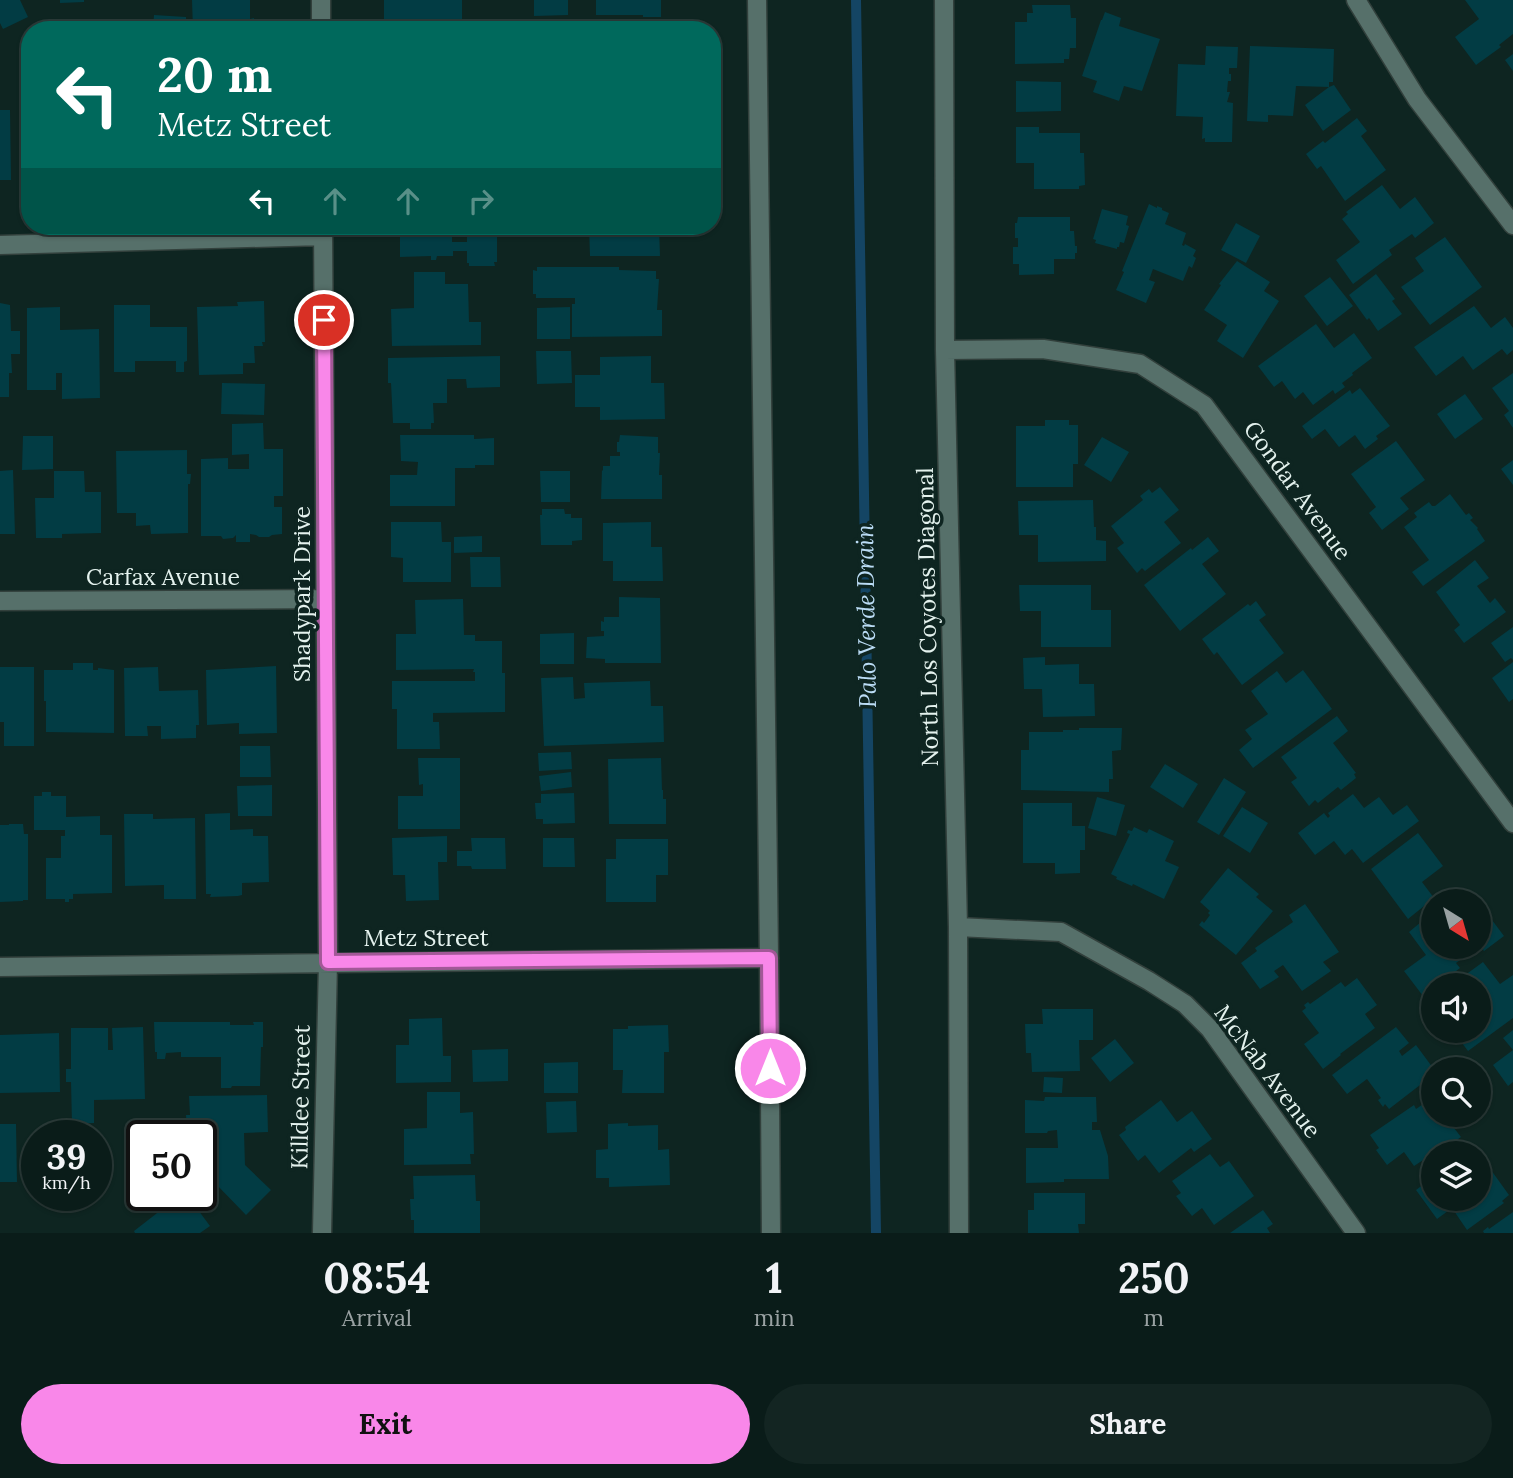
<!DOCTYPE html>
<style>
:root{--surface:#0a1c19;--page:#132522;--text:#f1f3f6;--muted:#99a1a2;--line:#2a3a38;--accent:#f987e9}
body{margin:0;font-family:Lora,serif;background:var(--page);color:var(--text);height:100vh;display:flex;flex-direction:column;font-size:26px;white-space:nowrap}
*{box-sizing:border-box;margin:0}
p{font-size:23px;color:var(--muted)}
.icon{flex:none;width:38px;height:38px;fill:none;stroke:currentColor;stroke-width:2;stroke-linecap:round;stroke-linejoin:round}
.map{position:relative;height:1233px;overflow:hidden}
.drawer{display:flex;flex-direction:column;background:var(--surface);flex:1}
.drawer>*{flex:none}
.guide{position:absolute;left:21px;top:21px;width:700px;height:214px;border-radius:28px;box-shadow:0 2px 5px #0004,0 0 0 2px var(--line);background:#00695c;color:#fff;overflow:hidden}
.needle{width:46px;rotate:143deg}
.controls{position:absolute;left:1421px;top:889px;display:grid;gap:14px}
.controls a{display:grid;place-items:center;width:70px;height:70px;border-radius:50%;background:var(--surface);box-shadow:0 2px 5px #0004,0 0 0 2px var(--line);font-size:35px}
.speed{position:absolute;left:21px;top:1120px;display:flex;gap:14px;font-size:35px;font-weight:700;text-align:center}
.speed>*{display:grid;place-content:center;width:91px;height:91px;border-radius:50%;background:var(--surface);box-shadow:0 2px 5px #0004,0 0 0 2px var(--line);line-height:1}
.speed small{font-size:18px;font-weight:400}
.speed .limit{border:4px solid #111;border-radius:10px;background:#fff;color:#111}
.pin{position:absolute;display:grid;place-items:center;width:60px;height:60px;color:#fff;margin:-30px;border:4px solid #fff;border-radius:50%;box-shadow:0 2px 7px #0007}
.me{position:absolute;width:77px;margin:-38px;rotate:0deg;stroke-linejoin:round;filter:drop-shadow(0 0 5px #0008)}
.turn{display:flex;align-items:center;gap:24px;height:147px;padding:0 21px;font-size:32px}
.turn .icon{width:91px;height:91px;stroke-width:2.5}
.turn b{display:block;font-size:49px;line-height:60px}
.lanes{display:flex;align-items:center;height:66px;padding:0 21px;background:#0003;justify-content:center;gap:35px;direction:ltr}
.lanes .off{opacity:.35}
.eta{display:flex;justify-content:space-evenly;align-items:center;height:119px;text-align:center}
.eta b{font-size:42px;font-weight:700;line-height:49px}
.action{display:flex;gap:14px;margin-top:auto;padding:14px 21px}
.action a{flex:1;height:80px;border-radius:42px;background:var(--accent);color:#111;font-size:28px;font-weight:700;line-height:80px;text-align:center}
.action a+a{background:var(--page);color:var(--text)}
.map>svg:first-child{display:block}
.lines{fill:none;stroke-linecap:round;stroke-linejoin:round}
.stream{stroke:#144564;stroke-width:10}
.building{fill:#023c44}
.minor-casing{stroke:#32403c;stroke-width:21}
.secondary-casing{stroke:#32403c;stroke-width:21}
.minor{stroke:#56706a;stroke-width:18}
.secondary{stroke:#56706a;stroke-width:18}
.route-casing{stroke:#a25897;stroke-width:18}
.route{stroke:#f987e9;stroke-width:12}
.labels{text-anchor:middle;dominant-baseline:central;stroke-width:7;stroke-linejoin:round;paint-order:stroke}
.street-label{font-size:23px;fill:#e4f2ee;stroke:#0e2521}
.water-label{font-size:24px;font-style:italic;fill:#bbdcf5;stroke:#0e2521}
</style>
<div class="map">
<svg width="1513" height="1233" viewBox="0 0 1513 1233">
<rect width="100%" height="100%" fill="#0e2521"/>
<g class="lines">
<path class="stream" d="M856,0L876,1233"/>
</g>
<path class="building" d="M0,0H20L28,17L3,29L0,23Z
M60,0H84V2L60,3Z
M192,0H250V19L254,18V30H193Z
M384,0H462V20H384Z
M534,0H568V15L534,16Z
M596,0H661V17H643V15H596Z
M1465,0H1513V34L1499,45L1501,47L1476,65L1455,37L1479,19Z
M1032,5H1070L1071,18H1076V48H1070L1069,59H1064V63L1015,64V22H1027V13H1033Z
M1105,12L1121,18L1119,26L1160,39L1142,91L1124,86L1119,101L1093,92L1097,81L1082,76L1101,20H1102Z
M154,15L186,17V30H148V27L153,28Z
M544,20H555V26H566V30H536L535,27H544Z
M1206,46L1238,47L1237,68H1229V74H1231V81H1228L1227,92H1230L1227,102L1233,103L1232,142H1205V138L1202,139L1203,117L1176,116L1178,64L1205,65Z
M1250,46L1334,49L1333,82H1329V87L1334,85L1351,110L1323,131L1305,105L1329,87L1296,86L1293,116L1268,115V122L1247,121Z
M1513,54V71L1505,60Z
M1016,81L1061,82V111L1016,112Z
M24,89H30V154H27Z
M0,110H10L11,180H0Z
M1357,118L1367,131L1361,136L1386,170L1345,201L1321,166L1317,169L1306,154L1323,141L1325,143Z
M1016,127H1039V133H1080V153H1084L1085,185L1079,186V189H1034V163H1016Z
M1382,185L1400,209L1415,197L1434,223L1415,238L1412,234L1389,250L1392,255L1353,284L1336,260L1360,242L1342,219L1348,214L1346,212Z
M1149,204L1157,208V206L1162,208V210L1169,213L1165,224L1186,233L1182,245L1184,246L1185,244L1196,250L1193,256L1196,258L1192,268L1189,266L1183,281L1153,269L1149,280L1155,282L1146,303L1116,290L1124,272L1122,271Z
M1102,209L1128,216L1126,225L1129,226L1124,243L1120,242L1119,247H1117V249L1095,243L1096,240L1093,239Z
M1018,217H1070V231H1074L1075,246H1077V253H1075V259H1054V274L1019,275V264H1013V247H1018V238H1015V223H1017Z
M1236,223L1260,236L1246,263L1221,250Z
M388,226H452V242H467V234H497V262H494L495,266H469V263H467V251H453V256H437L436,260H431V256L400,257V233H388Z
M589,226H659L660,256H590Z
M1445,237L1482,287L1430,325L1401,287L1424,271L1415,258Z
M1237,261L1270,282L1264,291L1279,301L1243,358L1217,341L1227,325L1204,310L1221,285L1219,284Z
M537,267H619V270L656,271V279H659L657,310H662V336L572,337V304H575V298H536V294H533V270L537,271Z
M414,272H445V284H468L469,322H481V345L392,346L391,309L414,308Z
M1376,274L1395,299L1392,301L1402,314L1378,331L1369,318L1367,320L1349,295Z
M1330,277L1353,306L1327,326L1304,296Z
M264,301L265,342H262L263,346H254L255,363H243V374L199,375L197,307L238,306L237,302Z
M0,303L10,305L11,331H20V354H11L12,373H9V397H0Z
M114,305H150V327H187V361L184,362V372H176V361H135V372H114Z
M1474,306L1491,328L1505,317L1513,328V350L1507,355L1502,349L1473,370L1463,356L1436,376L1414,347Z
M60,307V330L99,329L100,398L62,399V373H56V390H27V308Z
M570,307V339H537V308Z
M1316,324L1334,348L1354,333L1372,358L1352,373L1353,375L1342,383L1345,387L1335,394L1333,390L1313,405L1303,392L1295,399L1282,381L1274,387L1258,366Z
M536,351H571L572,383L537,384Z
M500,356V387L467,388L466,379H447V403H433L434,423H431V429H410V423H393L391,383H388V358Z
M651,356V383H664L665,419L600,420V407H575V375H600V357Z
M1513,373V428L1504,415L1509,411L1492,388Z
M222,383L265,384L264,415L221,414Z
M1360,388L1390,426L1376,436L1378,439L1365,449L1355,435L1339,447L1325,429L1312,439L1302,426L1350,390L1352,394Z
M1465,394L1483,419L1455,439L1437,414Z
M1045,420H1069V425H1078V464H1073V487H1016V426H1045Z
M263,423L264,449H283V496H274V507H282V534L272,535L269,537H259L256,535L250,534V542H236V535L233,538L223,539L221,536H201V459L228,458V469H249V454L232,455V424Z
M400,435H474V439L494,438V465H475V468H455V506H390V475H417L418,462L401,461Z
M620,435L658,437V453H660L659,475H662V499H601L602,470L603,471V466H610V456H620V452H617V442H619Z
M23,436H53V469L22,470Z
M1102,437L1129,452L1111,482L1084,465Z
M1396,441L1425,480L1400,498L1409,509L1382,530L1369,513L1376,507L1351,474Z
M187,450V474H191L190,484H188V533L151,534L150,525L136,526V513H117L116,451Z
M1513,460V485L1501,469Z
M13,470L15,534H0V471Z
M54,471H84L85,492H101V533L62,534V538H36L35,498H54Z
M540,471H570V502H541Z
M1160,487L1179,510L1164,522L1181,543L1145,571L1142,568L1137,573L1117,548L1124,543L1111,526L1143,500L1140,496L1149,489L1152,493Z
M1450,494L1466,515L1469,513L1473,518L1470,520L1478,528L1477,529L1485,541L1423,586L1412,572L1429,560L1404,527L1417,517L1414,513L1429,502L1432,506H1435Z
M1093,500L1094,527H1096V540L1106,541V561L1038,562V535H1019L1018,501Z
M542,509H564L565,514H571V518H582V540L572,541V545H541L540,515H542Z
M391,522H441L442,542H451V582H403V558L391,557Z
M651,522V547H662L663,581H613V561H603V523Z
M482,536V552L454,553V537Z
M1208,537L1219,551L1202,564L1226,594L1180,631L1144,585L1191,548L1192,550Z
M470,557H500L501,587H471Z
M1475,560L1489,578L1477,586L1490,603L1495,598L1506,612L1464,643L1454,630L1460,625L1436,592Z
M1019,585H1091V610H1111V647H1041V611H1020Z
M619,597L660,598L661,663H605V659L586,658L587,637L604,636V631H601V621L604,622V617H619Z
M463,599L464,635H475V641H502V673H505V712L433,713V722H439L440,749H397V709H392V681H475V672H473L474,669L396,670V634H416L415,600Z
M1256,601L1266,615L1259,620L1284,653L1242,685L1217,652L1214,655L1202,639L1248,604L1250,606Z
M1513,627V660L1511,658L1505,662L1491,643Z
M574,633V664H540V634Z
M1045,657V665L1079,664V684H1094L1095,716L1043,717L1042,689H1024L1023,658Z
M1513,662V699L1509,702L1492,678Z
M73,663H93V670H98V668L114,670V733L46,732V701H44V670H73Z
M276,666L277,733L239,734V723L207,725L206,670Z
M0,667H34V746H4V722H0Z
M158,667L159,691L198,690L199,725H196V738L161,739V726H147L148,736H125L124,668Z
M1303,670L1332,709L1253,768L1239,750L1252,739L1245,730L1268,714L1251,691L1277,671L1286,683Z
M573,677L574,699L585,698L584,683L650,681L651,706H663L664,742L544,746L541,678Z
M1337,716L1348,731L1333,743L1356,773L1354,774L1356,778L1341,790L1338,787L1318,803L1315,800L1309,806L1291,782L1297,778L1281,757Z
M1079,728H1122L1121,750L1112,751L1113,779H1109V792L1021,790V750H1029V732H1063V730H1079Z
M240,746H270L271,777H240Z
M571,752L572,769L539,771L538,753Z
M418,758H460V829H398V796H423V784L419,785Z
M661,758L662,790H663V799H666V824H609L608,759Z
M1165,764L1198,784L1183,808L1150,787Z
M571,772L572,787L541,791L539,776Z
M1224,778L1246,792L1219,835L1197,822Z
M272,785V816H238L237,786Z
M42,792H51V796H66V817L100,816V835H112V893L73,894V899H69V902H65V899H46V858H61V836H65V830H34V796H42Z
M574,793L575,823L543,824V819H536L535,803H541V794Z
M1353,794L1364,808L1379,797L1393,815L1407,805L1419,821L1363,863L1352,849L1345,855L1334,841L1315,855L1298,833L1324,813L1328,818L1330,816L1328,813Z
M1097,797L1125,805L1116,836L1088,828Z
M1023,803H1072V826H1085V850H1080V873L1055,874V863H1023Z
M1242,807L1268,823L1250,853L1223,836Z
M230,813V830L253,829V836H268L269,882L242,883V895L238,896L210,897L211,894H206L205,814Z
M124,814H153V819L195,818L196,899H164V885L125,886Z
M9,824H23L24,834H28V900H23V901L0,902V825H9Z
M1134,827L1147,833L1149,829L1174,841L1165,861L1179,867L1164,899L1133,884L1132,886L1116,879L1117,877L1111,874L1130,834L1127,833L1128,830L1132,831Z
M1418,833L1443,866L1422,882L1434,898L1408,919L1371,869Z
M447,836V862H438L439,900L406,901L405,875H393L392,838Z
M471,838H505L506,869H472L471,866H457V851H472Z
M543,838H574L575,867H543Z
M616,839H668V875H656V902H606V859H616Z
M1228,868L1259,894L1256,897L1273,911L1236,955L1199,925L1202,921L1204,923L1210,915L1208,913L1210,911L1200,902Z
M1305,904L1339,952L1323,962L1331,971L1302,991L1283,965L1274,971L1279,977L1260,989L1241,963L1257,951L1255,948L1293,922L1289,915Z
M1483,908L1504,936L1484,951L1480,946L1479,947V911Z
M1433,912V947H1478L1456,963L1460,968L1438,985H1433V989L1423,996L1404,971L1426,955L1409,932Z
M1483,962L1500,984L1513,975V1018L1468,1051L1453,1031H1479V985H1460L1457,981Z
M1357,978L1377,1005L1365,1014L1375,1028L1340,1054L1341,1055L1323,1069L1304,1044L1319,1033L1302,1011L1306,1008L1304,1005L1308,1002L1310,1004L1341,982L1345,987Z
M1042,1009H1093V1040H1079L1080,1071L1032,1072L1031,1053H1026L1025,1024H1043Z
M442,1018L443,1056H451V1082L396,1083V1045H409V1019Z
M154,1022H230V1025H254L253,1022H263V1047H261L260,1086H232L231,1088H221V1057H181V1052L166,1053L165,1059H157V1052H155Z
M668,1025L669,1052H664V1093H622L623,1070H613V1029H628V1026Z
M143,1027L145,1099L94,1100V1123L72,1124L71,1082H66V1069H71V1028H108V1050H113L112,1028Z
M1396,1027L1409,1043L1399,1051L1402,1056L1416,1045L1433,1068V1075L1389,1109L1385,1104L1383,1107L1378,1100L1381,1098L1367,1079L1347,1094L1332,1075Z
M1513,1030V1082L1508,1086L1493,1065L1513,1050L1503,1038Z
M59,1033L60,1092L0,1093V1035Z
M1115,1039L1134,1063L1110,1082L1091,1058Z
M508,1049V1081L473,1082L472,1050Z
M578,1062V1093H544V1063Z
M1044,1077L1063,1078L1062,1093L1043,1092Z
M427,1092H460V1113L473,1112L474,1154H470L471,1164L404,1165V1129L427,1128Z
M267,1095L268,1132L244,1133L245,1165L271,1190L246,1215L213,1181L210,1146H201V1136H187L186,1115H190L189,1096Z
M1045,1097H1096L1097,1122H1092V1130H1100L1108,1156L1109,1179H1064V1182L1026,1183V1148H1058L1057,1130L1048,1131L1047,1133H1025V1100L1044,1101Z
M1432,1098L1433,1100V1115H1444L1461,1137L1446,1148L1447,1151L1444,1153H1433V1158L1431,1155L1414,1166L1404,1152L1387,1165L1376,1150L1379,1148L1370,1135L1414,1105L1416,1109Z
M1161,1100L1177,1122L1192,1111L1212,1139L1194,1152L1191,1148L1159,1173L1145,1155L1138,1161L1119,1135L1126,1130L1125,1127Z
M576,1101L577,1132L547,1133L546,1102Z
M628,1123V1126L658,1125V1150L669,1149L670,1185L609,1187V1178H596V1150L608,1149V1124Z
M0,1124H16L17,1182H0Z
M142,1152V1170L135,1174L129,1165L135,1160L134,1158Z
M1210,1154L1220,1167L1229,1161L1254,1196L1214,1225L1202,1208L1192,1216L1176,1196L1181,1193L1172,1181Z
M1479,1169L1483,1175L1491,1170L1509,1195L1502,1201L1504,1203L1467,1230L1452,1208L1437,1219L1416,1190L1433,1177V1199H1479Z
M475,1175L476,1201H480V1233H414V1220H411L410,1199H414L413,1176Z
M1034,1193H1085V1224H1078L1079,1233H1028V1210H1034Z
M179,1196L184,1204L190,1199L210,1226L200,1233H135L134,1231Z
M1263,1210L1273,1224L1267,1228L1270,1233H1230Z
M1513,1212V1233H1484L1483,1231L1488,1227L1489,1229Z"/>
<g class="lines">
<g class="minor-casing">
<path id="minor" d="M321,0V30
M944,0L945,350L958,927L959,1233
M1356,0L1417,99L1513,225
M0,245L323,236
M945,350L1043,349L1140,364L1204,405L1513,823
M0,601L325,599
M958,927L1061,932L1149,981L1185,1004L1210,1029L1356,1233
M0,967L769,958
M322,1233L328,962L323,226"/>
</g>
<g class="secondary-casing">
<path id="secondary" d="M757,0L769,958L771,1233"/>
</g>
<use href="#minor" class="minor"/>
<use href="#secondary" class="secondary"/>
</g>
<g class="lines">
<g class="route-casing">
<path id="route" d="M324,320L328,962L769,958L770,1068"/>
</g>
<use href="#route" class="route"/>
</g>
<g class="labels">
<g class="street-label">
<text transform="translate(1298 490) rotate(54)">Gondar Avenue</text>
<text x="163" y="576">Carfax Avenue</text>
<text transform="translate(301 594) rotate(-90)">Shadypark Drive</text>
<text transform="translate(927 617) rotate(-91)">North Los Coyotes Diagonal</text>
<text x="426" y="937">Metz Street</text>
<text transform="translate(1268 1071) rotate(53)">McNab Avenue</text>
<text transform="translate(300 1097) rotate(-89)">Killdee Street</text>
</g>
<g class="water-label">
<text transform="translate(866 616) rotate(-91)">Palo Verde Drain</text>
</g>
</g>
</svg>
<div class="controls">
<a><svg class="needle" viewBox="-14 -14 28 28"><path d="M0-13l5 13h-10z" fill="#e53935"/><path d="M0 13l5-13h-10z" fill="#99a1a2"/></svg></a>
<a><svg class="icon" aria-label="sound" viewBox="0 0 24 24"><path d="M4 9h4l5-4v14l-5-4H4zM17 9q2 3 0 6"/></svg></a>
<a><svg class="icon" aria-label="search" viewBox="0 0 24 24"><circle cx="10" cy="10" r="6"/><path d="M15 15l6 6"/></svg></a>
<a><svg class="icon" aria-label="layers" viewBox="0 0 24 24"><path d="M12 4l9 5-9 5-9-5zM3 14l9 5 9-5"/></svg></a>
</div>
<div class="speed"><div>39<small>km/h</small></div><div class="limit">50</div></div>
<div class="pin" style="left:324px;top:320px;background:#d93025"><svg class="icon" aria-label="arrive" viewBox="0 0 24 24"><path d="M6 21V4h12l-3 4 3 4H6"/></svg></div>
<svg class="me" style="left:770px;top:1068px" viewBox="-20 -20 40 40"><circle r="17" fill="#f987e9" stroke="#fff" stroke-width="3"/><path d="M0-11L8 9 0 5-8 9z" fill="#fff"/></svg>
<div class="guide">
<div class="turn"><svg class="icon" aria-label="left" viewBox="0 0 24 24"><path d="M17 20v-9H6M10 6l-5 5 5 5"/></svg><div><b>20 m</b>Metz Street</div></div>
<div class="lanes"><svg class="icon" aria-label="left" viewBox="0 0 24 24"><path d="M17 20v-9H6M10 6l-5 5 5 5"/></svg><svg class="icon off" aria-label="ahead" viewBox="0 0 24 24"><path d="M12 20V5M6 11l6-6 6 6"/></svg><svg class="icon off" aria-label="ahead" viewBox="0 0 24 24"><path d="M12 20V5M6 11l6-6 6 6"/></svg><svg class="icon off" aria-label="right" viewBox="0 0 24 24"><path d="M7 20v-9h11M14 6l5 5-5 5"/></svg></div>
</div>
</div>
<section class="drawer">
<div class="eta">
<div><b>08:54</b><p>Arrival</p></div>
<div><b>1</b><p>min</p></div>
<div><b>250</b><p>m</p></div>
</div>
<div class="action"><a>Exit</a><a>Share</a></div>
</section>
